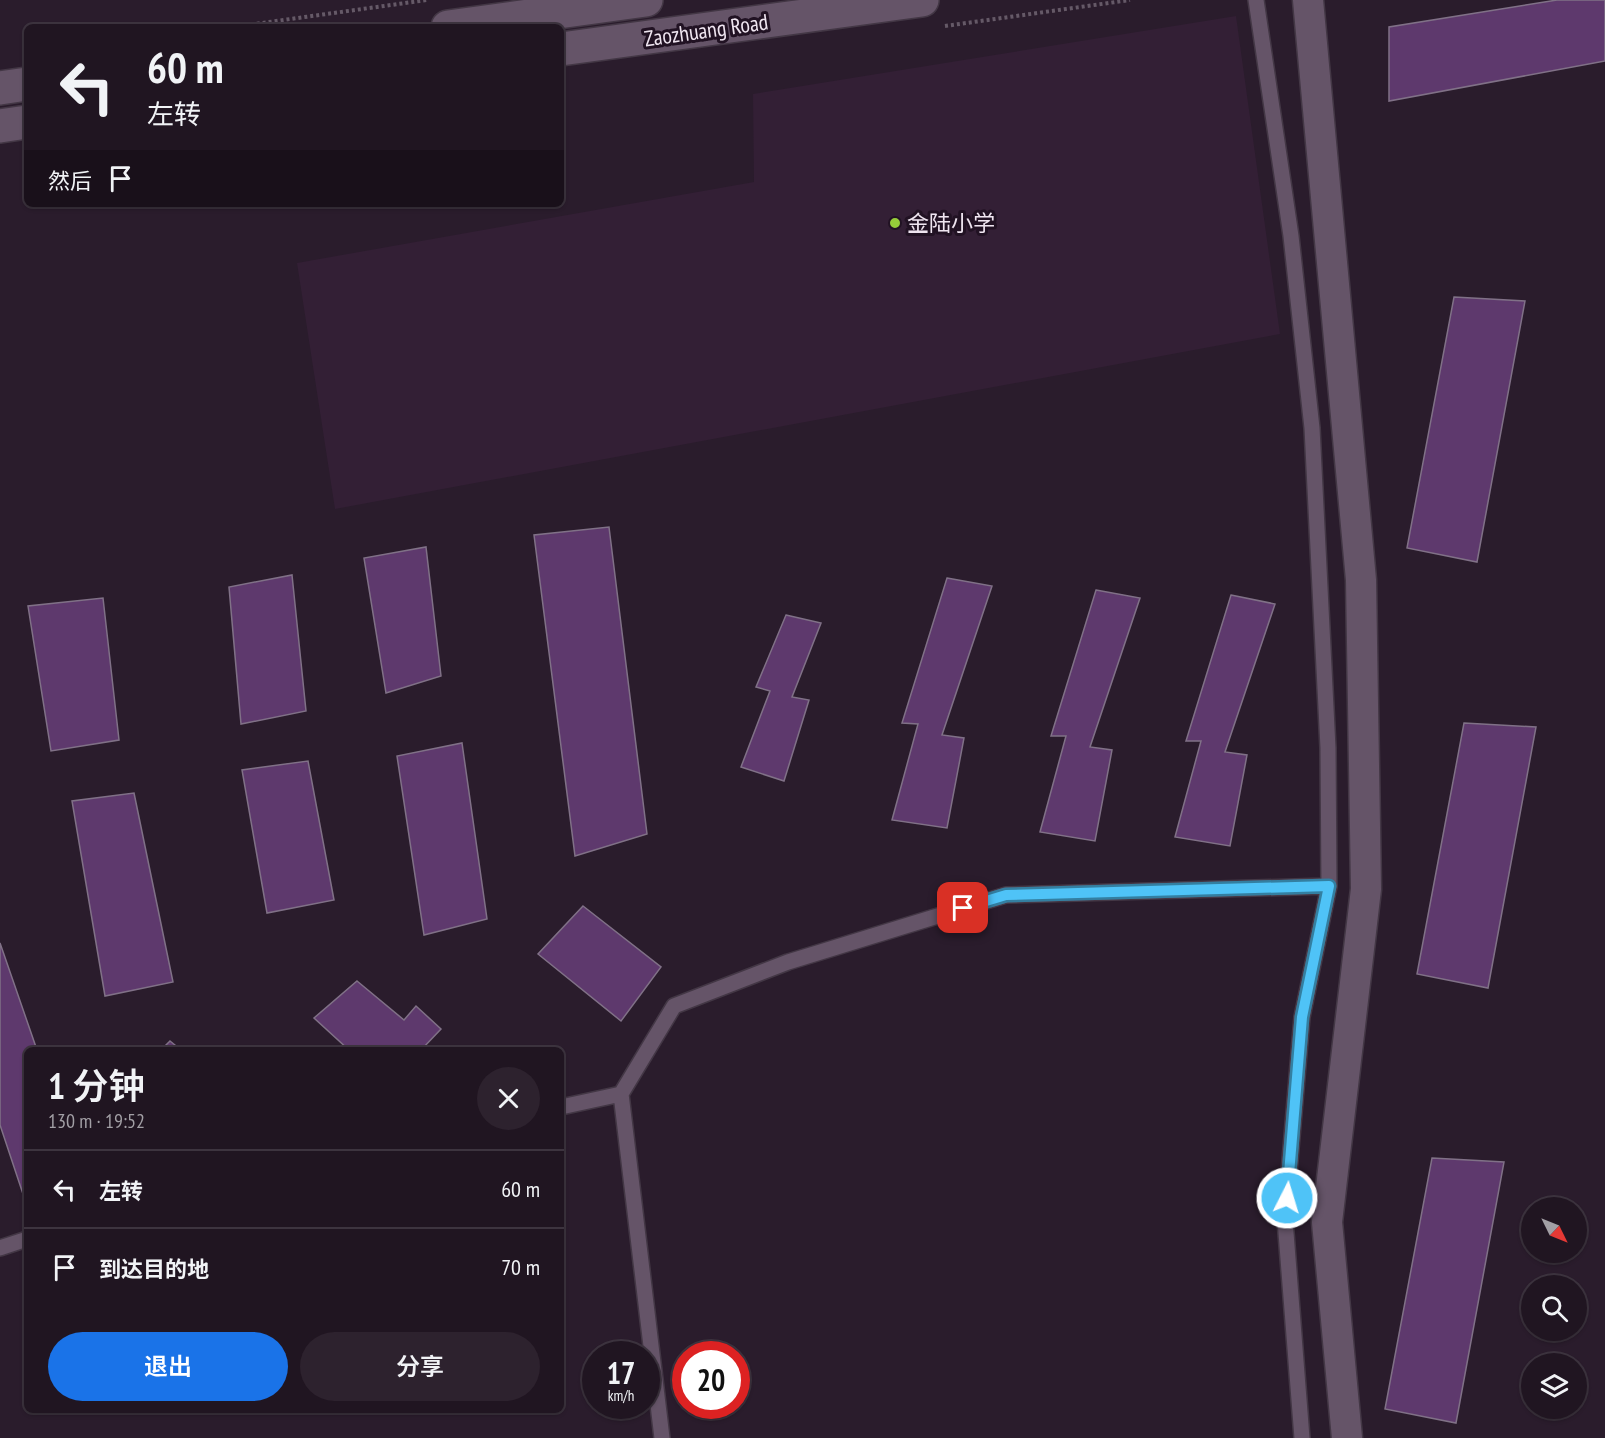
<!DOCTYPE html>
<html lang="zh">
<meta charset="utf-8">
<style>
:root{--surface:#201521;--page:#2d222e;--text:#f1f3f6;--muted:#a29fa5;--line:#3d343f;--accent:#1a73e8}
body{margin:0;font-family:"PT Sans Narrow","Noto Sans SC",sans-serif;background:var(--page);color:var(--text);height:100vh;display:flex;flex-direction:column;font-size:22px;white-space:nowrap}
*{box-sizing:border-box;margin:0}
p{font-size:20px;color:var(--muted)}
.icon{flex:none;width:33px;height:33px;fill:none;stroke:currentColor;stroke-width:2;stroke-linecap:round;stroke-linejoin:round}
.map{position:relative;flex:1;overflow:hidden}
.details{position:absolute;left:24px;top:1047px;width:540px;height:366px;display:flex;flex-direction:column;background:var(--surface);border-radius:9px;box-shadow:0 2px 4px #0004,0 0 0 2px var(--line)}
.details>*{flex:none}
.banner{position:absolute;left:24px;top:24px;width:540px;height:183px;border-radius:9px;box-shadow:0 2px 4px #0004,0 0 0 2px var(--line);background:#201521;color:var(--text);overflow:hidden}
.needle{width:39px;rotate:133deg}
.tools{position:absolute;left:1521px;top:1197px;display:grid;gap:12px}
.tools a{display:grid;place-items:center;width:66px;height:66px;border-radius:50%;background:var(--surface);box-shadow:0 2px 4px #0004,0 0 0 2px var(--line);font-size:30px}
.speed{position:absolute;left:582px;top:1341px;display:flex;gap:12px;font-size:30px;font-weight:700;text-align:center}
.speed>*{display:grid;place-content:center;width:78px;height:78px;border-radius:50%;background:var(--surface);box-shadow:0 2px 4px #0004,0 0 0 2px var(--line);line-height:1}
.speed small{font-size:15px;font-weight:400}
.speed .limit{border:9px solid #d22;background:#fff;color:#111}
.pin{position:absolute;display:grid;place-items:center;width:51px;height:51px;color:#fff;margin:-26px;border-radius:12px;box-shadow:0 3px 9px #0006}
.me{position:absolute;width:66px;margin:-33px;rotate:5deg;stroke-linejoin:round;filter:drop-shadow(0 0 4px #0008)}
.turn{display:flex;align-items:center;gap:21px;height:126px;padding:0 24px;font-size:27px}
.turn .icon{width:78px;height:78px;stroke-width:2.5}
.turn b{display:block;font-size:42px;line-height:51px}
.then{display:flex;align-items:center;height:57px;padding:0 24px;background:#0003;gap:12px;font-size:22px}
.round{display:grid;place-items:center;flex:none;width:63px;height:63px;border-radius:32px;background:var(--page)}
.summary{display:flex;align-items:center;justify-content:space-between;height:102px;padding:0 24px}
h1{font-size:36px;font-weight:600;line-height:45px}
.cta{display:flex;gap:12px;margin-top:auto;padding:12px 24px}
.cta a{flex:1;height:69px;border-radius:36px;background:var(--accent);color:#fff;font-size:24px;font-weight:600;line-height:69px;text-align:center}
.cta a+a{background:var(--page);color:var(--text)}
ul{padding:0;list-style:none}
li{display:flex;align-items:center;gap:18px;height:78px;padding:0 24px;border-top:2px solid var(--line)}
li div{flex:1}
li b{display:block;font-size:22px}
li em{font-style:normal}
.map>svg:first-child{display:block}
.built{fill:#331f35}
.building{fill:#5e396d;stroke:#807187;stroke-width:1.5}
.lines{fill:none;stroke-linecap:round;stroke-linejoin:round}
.lane-casing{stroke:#433745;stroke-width:18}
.street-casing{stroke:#433745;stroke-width:33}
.secondary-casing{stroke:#433745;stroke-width:36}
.path{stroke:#655967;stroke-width:4;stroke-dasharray:3 3;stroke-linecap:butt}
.lane{stroke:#655468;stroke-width:15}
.street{stroke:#655468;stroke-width:30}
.secondary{stroke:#655468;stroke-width:33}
.route-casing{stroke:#337fa1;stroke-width:15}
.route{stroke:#4fc3f7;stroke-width:10}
.poi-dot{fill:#96cc3a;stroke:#211223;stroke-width:2}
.labels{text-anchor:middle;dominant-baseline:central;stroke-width:6;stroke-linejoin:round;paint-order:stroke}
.street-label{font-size:22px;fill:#efe5f0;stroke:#211223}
.poi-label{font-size:22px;fill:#efe5f0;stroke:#211223;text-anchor:start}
</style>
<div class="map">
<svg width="1605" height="1438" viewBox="0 0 1605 1438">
<rect width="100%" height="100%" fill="#2a1c2c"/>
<path class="built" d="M1236,16L1280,334L335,509L297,263L754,182L753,94Z"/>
<path class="building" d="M1557,0H1605V61L1389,101V27Z
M1454,297L1525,301L1477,562L1407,548Z
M609,527L647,834L575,856L534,535Z
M426,547L441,676L386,693L364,558Z
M292,575L306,711L241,724L229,587Z
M947,578L992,586L942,735L964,738L947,828L892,820L918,724L902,723Z
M1096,590L1140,598L1090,747L1112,750L1095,841L1040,832L1066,736H1051Z
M1231,595L1275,604L1225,752L1247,755L1230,846L1175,837L1201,741H1186Z
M103,598L119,740L51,751L28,606Z
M786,615L821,623L792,697L809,700L784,781L741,767L770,691L756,687Z
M1464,723L1536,727L1488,988L1417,974Z
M462,743L487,919L424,935L397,756Z
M308,761L334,900L267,913L242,770Z
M134,793L173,982L105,996L72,801Z
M583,906L661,967L621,1021L538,954Z
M0,943L37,1050H27V1192L23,1194L0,1125Z
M357,981L404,1020L416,1006L441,1029L421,1050H349L314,1018Z
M170,1041L181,1050H161Z
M1432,1158L1504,1162L1456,1423L1385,1409Z"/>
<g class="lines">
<g class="lane-casing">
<path id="lane" d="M1256,0L1291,236L1312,428L1328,748L1329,886L1302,1017L1285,1220L1302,1438
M621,1094L662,1438
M561,1107L621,1094L674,1006L788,962L1006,895L1329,886
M0,1248L27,1239"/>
</g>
<g class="street-casing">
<path id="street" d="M1308,0L1361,580L1366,889L1327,1222L1347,1438"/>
</g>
<g class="secondary-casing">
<path id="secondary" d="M448,27L646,0
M561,49L922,0
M0,88L27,84
M0,126L27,122"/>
</g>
<path class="path" d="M945,26L1130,0
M233,27L427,0"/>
<use href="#lane" class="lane"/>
<use href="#street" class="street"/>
<use href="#secondary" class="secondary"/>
</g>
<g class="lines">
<g class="route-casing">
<path id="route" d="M963,908L1006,895L1329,886L1302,1017L1287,1198"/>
</g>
<use href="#route" class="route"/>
</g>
<circle class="poi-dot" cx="895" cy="223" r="6"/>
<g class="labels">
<g class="street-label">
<text transform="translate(706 30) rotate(-8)">Zaozhuang Road</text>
</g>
<g class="poi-label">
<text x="907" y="223">金陆小学</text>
</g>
</g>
</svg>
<div class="tools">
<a><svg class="needle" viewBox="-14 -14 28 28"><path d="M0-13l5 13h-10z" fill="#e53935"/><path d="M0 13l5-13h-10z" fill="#a29fa5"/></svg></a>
<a><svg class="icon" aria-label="search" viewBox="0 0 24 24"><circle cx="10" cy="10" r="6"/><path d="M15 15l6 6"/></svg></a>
<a><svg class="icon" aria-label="layers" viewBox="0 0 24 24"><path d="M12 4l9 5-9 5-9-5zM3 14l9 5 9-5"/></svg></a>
</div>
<div class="speed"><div>17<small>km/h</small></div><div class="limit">20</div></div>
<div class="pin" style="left:963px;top:908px;background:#d93025"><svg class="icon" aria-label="arrive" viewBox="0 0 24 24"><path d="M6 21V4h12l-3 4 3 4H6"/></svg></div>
<svg class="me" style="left:1287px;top:1198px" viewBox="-20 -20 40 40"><circle r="17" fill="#4fc3f7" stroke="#fff" stroke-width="3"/><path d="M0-11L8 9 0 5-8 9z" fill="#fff"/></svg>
<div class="banner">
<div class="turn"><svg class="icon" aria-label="left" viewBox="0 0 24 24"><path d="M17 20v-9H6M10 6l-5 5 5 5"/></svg><div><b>60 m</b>左转</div></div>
<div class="then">然后<svg class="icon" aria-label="arrive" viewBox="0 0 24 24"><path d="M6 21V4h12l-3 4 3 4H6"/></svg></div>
</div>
<section class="details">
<div class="summary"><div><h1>1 分钟</h1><p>130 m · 19:52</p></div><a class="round"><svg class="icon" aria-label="close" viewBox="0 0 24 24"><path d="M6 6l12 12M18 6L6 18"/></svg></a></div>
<ul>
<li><svg class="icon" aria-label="left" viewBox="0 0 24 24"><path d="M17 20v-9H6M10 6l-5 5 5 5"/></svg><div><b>左转</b></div><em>60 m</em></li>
<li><svg class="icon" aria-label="arrive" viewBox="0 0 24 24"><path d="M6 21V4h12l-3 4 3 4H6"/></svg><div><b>到达目的地</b></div><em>70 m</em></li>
</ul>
<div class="cta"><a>退出</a><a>分享</a></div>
</section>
</div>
